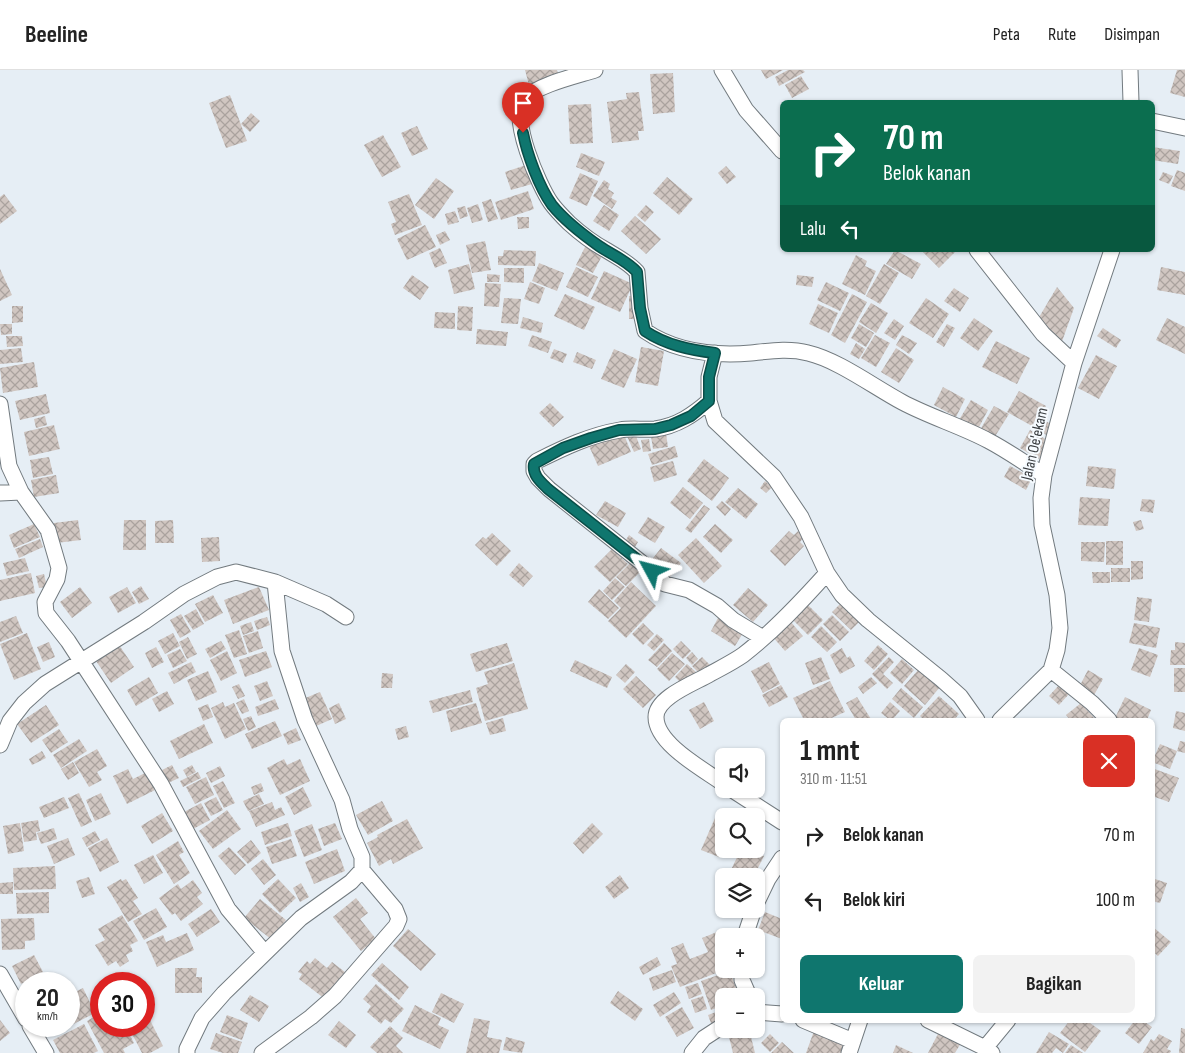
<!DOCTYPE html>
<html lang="id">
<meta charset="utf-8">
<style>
:root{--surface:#fff;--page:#f2f2f2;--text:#222;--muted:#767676;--line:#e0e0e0;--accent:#0f766e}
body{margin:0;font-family:"Sofia Sans Condensed",sans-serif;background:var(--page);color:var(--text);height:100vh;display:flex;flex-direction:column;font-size:19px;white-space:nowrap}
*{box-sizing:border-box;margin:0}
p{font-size:16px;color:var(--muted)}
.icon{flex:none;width:28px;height:28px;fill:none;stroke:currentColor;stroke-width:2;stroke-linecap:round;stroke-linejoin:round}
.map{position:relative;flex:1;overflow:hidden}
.details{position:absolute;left:780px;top:648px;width:375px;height:305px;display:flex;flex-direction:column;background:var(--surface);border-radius:8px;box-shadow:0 1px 4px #0004}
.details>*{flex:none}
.guide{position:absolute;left:780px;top:30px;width:375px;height:152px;border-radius:8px;box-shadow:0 1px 4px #0004;background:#0b6e4f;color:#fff;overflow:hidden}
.buttons{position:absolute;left:715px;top:678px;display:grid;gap:10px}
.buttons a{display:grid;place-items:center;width:50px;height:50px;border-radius:8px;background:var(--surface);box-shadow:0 1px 4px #0004;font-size:25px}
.speed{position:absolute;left:15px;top:902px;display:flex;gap:10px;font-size:25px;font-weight:700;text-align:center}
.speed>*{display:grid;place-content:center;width:65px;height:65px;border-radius:50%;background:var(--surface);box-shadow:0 1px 4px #0004;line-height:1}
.speed small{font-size:12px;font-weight:400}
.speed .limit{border:8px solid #d22;background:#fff;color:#111}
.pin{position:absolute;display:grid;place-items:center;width:42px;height:42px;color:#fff;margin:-51px -21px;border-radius:50% 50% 50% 0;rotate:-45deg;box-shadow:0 0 5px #0007}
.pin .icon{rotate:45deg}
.me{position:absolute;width:55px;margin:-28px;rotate:308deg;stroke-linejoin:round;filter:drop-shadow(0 0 4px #0008)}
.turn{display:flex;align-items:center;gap:18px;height:105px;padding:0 20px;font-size:22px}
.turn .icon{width:65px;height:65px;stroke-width:2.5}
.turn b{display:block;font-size:35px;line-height:42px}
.then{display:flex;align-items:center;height:48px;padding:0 20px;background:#0003;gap:10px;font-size:19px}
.round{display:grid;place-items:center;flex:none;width:52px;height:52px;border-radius:8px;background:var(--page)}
.overview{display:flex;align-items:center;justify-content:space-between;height:85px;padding:0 20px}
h1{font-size:30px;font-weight:700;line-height:38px}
.cta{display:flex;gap:10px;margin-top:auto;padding:10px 20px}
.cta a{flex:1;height:58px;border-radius:8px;background:var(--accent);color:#fff;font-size:20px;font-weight:700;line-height:58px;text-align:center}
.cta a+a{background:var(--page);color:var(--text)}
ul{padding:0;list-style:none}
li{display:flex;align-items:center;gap:15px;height:65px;padding:0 20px}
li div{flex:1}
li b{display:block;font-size:19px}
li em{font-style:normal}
header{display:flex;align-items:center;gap:30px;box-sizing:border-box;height:70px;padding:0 25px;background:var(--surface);border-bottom:1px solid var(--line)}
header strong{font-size:24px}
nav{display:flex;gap:28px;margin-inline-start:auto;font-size:18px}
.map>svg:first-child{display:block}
.building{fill:url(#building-cross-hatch)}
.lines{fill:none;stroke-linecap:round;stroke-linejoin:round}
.minor-casing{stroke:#727a7f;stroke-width:17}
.minor{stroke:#fff;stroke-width:15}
.route-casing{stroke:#0a4d48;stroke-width:12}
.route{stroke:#0f766e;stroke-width:9}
.labels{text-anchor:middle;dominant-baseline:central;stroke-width:4;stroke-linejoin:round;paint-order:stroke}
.street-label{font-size:16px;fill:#3a3d40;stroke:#f6fbff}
</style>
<header>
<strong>Beeline</strong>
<nav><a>Peta</a><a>Rute</a><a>Disimpan</a></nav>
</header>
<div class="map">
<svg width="1185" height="983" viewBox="0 0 1185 983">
<defs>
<pattern id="building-cross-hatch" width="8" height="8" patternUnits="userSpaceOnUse" patternTransform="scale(1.25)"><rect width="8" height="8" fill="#d0c6c1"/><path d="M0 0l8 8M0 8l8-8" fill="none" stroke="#aaa29e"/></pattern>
</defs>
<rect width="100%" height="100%" fill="#e6eef5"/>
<path class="building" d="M525,0H557L559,7L529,15Z
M761,0H783L766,9Z
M788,0H803L805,2L779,16L775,7Z
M1177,0H1185V27L1170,23Z
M673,3L675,42L653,44L650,4Z
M801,6L809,19L792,28L785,15Z
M639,22L644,61H638L639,70L612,73L607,32L627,29L626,23Z
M230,25L247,71L226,78L209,33Z
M591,34L593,73L570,74L568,35Z
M251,43L260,51L250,62L241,54Z
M417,56L428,79L412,86L401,63Z
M383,65L401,97L382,107L364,75Z
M1152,77L1180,81L1178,94L1152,90Z
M581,83L605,92L599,106L576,97Z
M526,95L532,114L511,120L505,102Z
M726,96L736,107L727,114L718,103Z
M1177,100L1185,103V121L1171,116Z
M1163,102L1173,106L1169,114L1159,110Z
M580,103L598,111L587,136L569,128Z
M667,107L693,129L679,145L653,123Z
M436,108L454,121L434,149L415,135Z
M604,110L610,114L608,119L614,123L611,128L617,131L612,139L593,126Z
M528,121L534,139L501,150L495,132Z
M4,124L17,141L0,154V127Z
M409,124L422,155L395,165L391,154L396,152L388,132Z
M491,129L498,149L488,152L482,132Z
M478,134L483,150L472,153L467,138Z
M604,135L619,145L609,161L593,151Z
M646,135L654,142L645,152L637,145Z
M465,136L468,146L460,149L457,138Z
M455,141L459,152L448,155L445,144Z
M635,146L661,169L646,184L621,161Z
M517,147H529V158L518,159Z
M425,155L436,177L407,190L397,169Z
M445,161L450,170L440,175L436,165Z
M485,171L491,200L472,203L466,175Z
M586,175L603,184L593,203L576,195Z
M440,178L447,193L435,198L429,183Z
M504,180L536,181L535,196L498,195V186H503Z
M895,180L921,194L912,209L886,194Z
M921,180H957L939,198Z
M856,185L867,191L865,196L876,201L865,225L842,214Z
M539,193L564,203L557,221L532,211Z
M469,194L475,219L454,224L448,200Z
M884,194L899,203L880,234L866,226Z
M576,197L598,207L588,227L566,217Z
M1161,197L1185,202V225L1157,220Z
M504,198H524V213L504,212Z
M0,199L12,225L0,231Z
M604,201L633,214L620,242L591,229Z
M487,204L500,205L499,212H487Z
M412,205L429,217L420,230L403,218Z
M797,205L814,207L812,217L796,215Z
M530,212L545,218L539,234L524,229Z
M826,212L849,223L840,241L817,230Z
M485,213L501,214L499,237L484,236Z
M1057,217L1074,238L1060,277L1038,249Z
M954,218L969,228L960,242L944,231Z
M565,224L595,237L584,260L554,246Z
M852,224L867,232L845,273L831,265Z
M629,226H636V249H629Z
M504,228L521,229L518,254L501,253Z
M926,228L949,244L933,268L909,253Z
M871,233L888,243L876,263L859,252Z
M818,234L838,243L829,263L809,254Z
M12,236H23V252L12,253Z
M458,236L473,237L472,261L457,260Z
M435,242L455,243V259L434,258Z
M523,247L543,253L541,263L520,258Z
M974,248L993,261L978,281L960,268Z
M1167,248L1185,257V284L1156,270Z
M894,249L904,256L895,270L884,263Z
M0,254H12V264L1,265Z
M859,254L874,263L866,277L851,268Z
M947,254L955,258L944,277L936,272Z
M1103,258L1121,270L1116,278L1097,266Z
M477,259L508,262L506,276L476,274Z
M532,265L552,272L548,283L528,276Z
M875,265L890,273L876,297L861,288Z
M902,265L917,273L909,284L896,275Z
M6,266H22L23,276L7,277Z
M996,271L1030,288L1017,314L982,297Z
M856,273L865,279L859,289L850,284Z
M641,277L664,281L658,316L635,312Z
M21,278L23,292L0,294V280Z
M896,278L914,290L899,313L881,302Z
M554,279L567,284L563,293L550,288Z
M614,279L637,289L624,318L601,309Z
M577,282L596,290L592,299L573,292Z
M1096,285L1117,296L1099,329L1078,318Z
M34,292L38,317L3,323L0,298Z
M943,317L965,329L956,347L934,335Z
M1019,321L1046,336L1042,343L1040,341L1032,356L1007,342Z
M46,324L50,343L20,350L15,331Z
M971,330L988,340L977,361L959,350Z
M550,333L564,347L553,357L539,343Z
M994,336L1009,344L994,368L980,360Z
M45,346L47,355L36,358L34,349Z
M1039,347L1054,356L1048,366L1033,357Z
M54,355L60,379L29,386L24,362Z
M1030,360L1049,371L1039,389L1020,378Z
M634,361L641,379L634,382L626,364Z
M623,362L631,382L598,396L589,376Z
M666,364L668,377L653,379L651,366Z
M649,369L651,381L643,382L641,370Z
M675,376L678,387L652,395L648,384Z
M49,387L53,404L33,408L30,390Z
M704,389L729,408L712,431L687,411Z
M673,391L677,405L654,412L650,397Z
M1010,396L1032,408L1026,420L1004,407Z
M1088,396L1116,399L1114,419L1086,416Z
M56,405L59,423L34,427L31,410Z
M765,411L772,417L766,423L760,418Z
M683,417L703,433L690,449L670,433Z
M738,418L758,434L746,449L725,432Z
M1080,427L1110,429L1108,456L1078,455Z
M1142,429L1155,430L1153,443L1140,441Z
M605,431L626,443L618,457L596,445Z
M722,431L731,439L725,446L716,437Z
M704,435L710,439L691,463L685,459Z
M648,447L665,457L655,473L638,463Z
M78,450L81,470L56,473L54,453Z
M124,450H146V480H123Z
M173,450L174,473H155V451Z
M1141,450L1144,459L1136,461L1133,452Z
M34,454L40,467L14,478L9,465Z
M715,454L733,470L721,483L703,467Z
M789,461L794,465L798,461L804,467L800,472L804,476L785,496L770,481Z
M492,463L511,481L497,496L475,475L483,467L486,469Z
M629,465L638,472L634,479L624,473Z
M219,467L220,491L202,492L201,468Z
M696,468L722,496L704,513L678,485Z
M40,469L43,477L19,488L15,479Z
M1106,471H1123V495H1106Z
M1081,472H1105L1104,492L1081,491Z
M661,478L681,493L670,507L650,492Z
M612,479L628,494L610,512L594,497Z
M25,488L29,501L7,506L3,493Z
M1131,491H1143V509L1131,510Z
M631,492L641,501L626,516L616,507Z
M519,493L533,506L523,517L509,505Z
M1111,498H1130V512H1111Z
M1092,502H1110V513H1093Z
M31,503L35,523L0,531V510Z
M44,504L47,517L39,518L36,506Z
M615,508L625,517L612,530L603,521Z
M631,512L656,536L626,568L608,551L621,538L614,531Z
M141,516L149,529L139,534L132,522Z
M80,517L92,533L72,548L60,532Z
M127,517L136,533L118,543L109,527Z
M259,517L269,540L233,554L224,530Z
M748,518L768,535L753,552L733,535Z
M599,519L619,538L608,549L588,532Z
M213,525L223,543L205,552L195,534Z
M1137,527L1152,529L1149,552L1134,550Z
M806,533L823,550L808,565L791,548Z
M841,533L860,551L851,560L832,542Z
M196,539L204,554L193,560L184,546Z
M181,544L191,562L180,568L170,550Z
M832,545L849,562L840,571L823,554Z
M16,546L23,563L0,572V552Z
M267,547L270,555L257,560L254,551Z
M718,548L743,563L735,576L711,561Z
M790,551L803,566L785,581L772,566Z
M251,552L254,561L243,565L240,556Z
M643,553L654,564L643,575L632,564Z
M1134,553L1160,558L1156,578L1129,573Z
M821,556L837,572L827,582L811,567Z
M239,560L247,584L234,588L225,565Z
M258,561L263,578L249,583L243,566Z
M27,563L41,599L14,610L0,574Z
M173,563L180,576L165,584L158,571Z
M657,564L664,570L654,581L647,575Z
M188,567L197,584L187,589L179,572Z
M221,571L226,579L210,588L205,579Z
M681,571L691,581L683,589L673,579Z
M49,572L55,587L43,592L37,577Z
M1175,572L1185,573V595H1170L1171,580H1175Z
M507,573L513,591L476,602L470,584Z
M664,573L672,581L657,597L648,590Z
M119,575L134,597L111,613L96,591Z
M878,575L888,584L874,600L864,591Z
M156,577L164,592L152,598L145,583Z
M842,578L847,588L850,586L855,596L840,604L830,585Z
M1139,578L1158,585L1150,607L1131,600Z
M180,579L187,591L173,598L167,585Z
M227,581L237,603L221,611L210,590Z
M266,581L272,597L245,607L239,590Z
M692,582L698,589L692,595L686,588Z
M672,583L685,594L669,611L657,599Z
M702,587L711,596L701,605L692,596Z
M821,587L830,609L813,615L805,593Z
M889,587L894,592L883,604L893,613L887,619L872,604Z
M902,589L914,600L902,614L890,603Z
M575,590L612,607L607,618L570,601Z
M191,592L196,602L174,614L168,603Z
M769,592L780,614L763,623L751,601Z
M514,593L528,639L485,651L476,618L488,614L484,602Z
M626,594L635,602L625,613L616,605Z
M687,594L696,602L683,615L675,607Z
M1174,598H1185V622H1174Z
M919,599L940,617L925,635L904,616Z
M1088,600L1103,609L1093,627L1078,619Z
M208,601L217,622L196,631L187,610Z
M382,603L393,604L392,618H381Z
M636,606L656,625L643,638L623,619Z
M149,607L158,623L136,636L127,620Z
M871,607L877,613L863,624L858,617Z
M267,611L273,626L260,631L254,616Z
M830,611L845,642L827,650H804L793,628Z
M239,614L245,626L238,629L232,617Z
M781,615L788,627L769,637L762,625Z
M1059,615L1069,624L1059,635L1049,626Z
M901,618L923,637L914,648L892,629Z
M470,620L473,632L433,643L429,631Z
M167,621L174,634L159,642L152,629Z
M320,622L332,649L314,657L303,629Z
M939,626L959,644L954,650H924L920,646Z
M857,627L871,649L870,650H856L846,633Z
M1125,627L1151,640L1147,650H1114Z
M244,629L249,641L242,644L236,633Z
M275,629L279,639L258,646L255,637Z
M223,632L225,637L234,633L246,659L225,669L211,638Z
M704,632L714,651L700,659L689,640Z
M890,632L900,641L892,650H890L881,643Z
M339,633L346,649L335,654L329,638Z
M476,633L482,653L451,662L446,641Z
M1081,633L1095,649L1094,650H1070L1066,645Z
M208,634L213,647L203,651L198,638Z
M46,635L59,655L31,673L17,654Z
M1176,641L1185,643V661L1173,658Z
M251,646L256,657L248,661L243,649Z
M503,648L506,661L490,665L486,653Z
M275,651L282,666L252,679L245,664Z
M204,654L213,673L179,689L170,671Z
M406,656L409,667L398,670L395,659Z
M296,658L301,670L288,675L283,664Z
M59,659L68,672L51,683L42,670Z
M79,669L87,681L61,698L53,685Z
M1180,671L1185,672V683L1177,681Z
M1160,674L1177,681L1170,699L1152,692Z
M97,679L107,696L97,702L102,710L89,717L74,692Z
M42,681L46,688L32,695L29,689Z
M284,689L287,695L300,689L310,711L280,725L267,698Z
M73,692L79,703L68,710L61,699Z
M172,695L179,708L168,713L162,700Z
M192,695L196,702L187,707L183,700Z
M220,696L225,706L211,713L206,703Z
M1152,698L1179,708L1169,732L1152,726Z
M128,699L133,709L147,702L155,720L127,734L113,706Z
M198,702L201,708L183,717L180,711Z
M206,707L214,725L195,734L186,717Z
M223,711L235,733L224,738L213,716Z
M261,713L264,721L254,725L251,717Z
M303,717L312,736L294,745L285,727Z
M79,723L92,752L81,757L68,728Z
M101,723L111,744L95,751L86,730Z
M259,724L264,734L248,741L243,731Z
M64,727L69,738L44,748L39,737Z
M216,727L223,740L211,746L204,733Z
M382,731L393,751L368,765L356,745Z
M272,732L275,740L281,737L285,745L256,757L249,741Z
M201,733L210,750L193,759L184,742Z
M227,740L241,759L213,779L199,761Z
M162,743L173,761L152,774L141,756Z
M715,748L724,751V776L719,787L701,780Z
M407,749L423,778L393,794L391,789L379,796L367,773L378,767L377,765Z
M38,750L40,761L36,762L37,770L24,772L21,753Z
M20,753L24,781L8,784L3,756Z
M288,753L292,766L265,775L261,762Z
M335,753L342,769L324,776L318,759Z
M592,753L603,764L583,784L573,773Z
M312,754L322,780L304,787L294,761Z
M54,758L57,769L41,774L37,763Z
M95,761L100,770L87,777L82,768Z
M68,768L75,785L54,794L47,776Z
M107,768L119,792L100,802L88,778Z
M291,769L297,786L272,794L266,777Z
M251,770L261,783L248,794L237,782Z
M178,771L184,782L179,785L190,803L174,814L156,785Z
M229,777L246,795L235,805L218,786Z
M337,779L345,801L314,814L305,792Z
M741,779H749L764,786L754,806H728Z
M153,785L163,803L144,814L134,795Z
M263,789L276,805L264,815L251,799Z
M55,796L56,819L14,820L13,798Z
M620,805L629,818L614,829L605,817Z
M89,807L95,824L82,828L76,811Z
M1152,808L1167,813L1160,833L1152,831Z
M121,809L122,811L126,809L138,828L133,831L142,844L128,852L107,817Z
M278,809L296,828L280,843L262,824Z
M193,810L202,823L197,827L203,834L181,851L175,843L172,845L159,828L178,814L181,819Z
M13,812V824H0V813Z
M301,813L309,827L300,832L293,818Z
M49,822V843L17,844L16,823Z
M356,828L368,843L360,849L376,869L361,881L333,847Z
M260,829L286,850L271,869L244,848Z
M156,838L167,857L144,870L133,851Z
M211,839L220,852L197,867L188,854Z
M765,842L782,849V869L758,860Z
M122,845L138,871L130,875L133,881L126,885L129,891L120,897L116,891L108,896L95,875L105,870L98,859Z
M34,848L35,870L25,871V879L2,880L1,849Z
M1153,857L1171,872L1158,886L1152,881Z
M408,859L436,884L421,901L393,876Z
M722,860L724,866V900L680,917L671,896L677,894L671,878L683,873L690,889L708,882L702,868Z
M187,863L194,880L157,897L146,872L163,865L166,872Z
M34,885L43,902L21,914L12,896Z
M657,887L661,895L643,905L639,897Z
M315,888L327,898L332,892L345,902L325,929L299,909L302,904L298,902L307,891L310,894Z
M382,893L409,917L399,930L371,905Z
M175,898H197L196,907H202V923H175Z
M672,900L676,912L653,921L649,908Z
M730,901L739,926H724V935L711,940L701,911Z
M698,913L702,924L689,929L685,917Z
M376,914L404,939L391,953L385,949L381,954L367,942L371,936L363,929Z
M83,918L95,943L56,963L53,956H69V925Z
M618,921L643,939L635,951L610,933Z
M674,922L681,933L660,947L653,935Z
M441,923L464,934L454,953L432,942Z
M250,925L269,936L259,952L240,940Z
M703,926L707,939L695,943L691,930Z
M415,935L441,948L438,955L449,960L440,979L402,961Z
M682,937L694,958L677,967L665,947Z
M144,938L163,976L150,983H142L128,956H144Z
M724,939V952L712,956L708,945Z
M101,943V956H125L134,973L123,979L125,983H104L87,951Z
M227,945L248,953L242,970L220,962Z
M474,948L490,951L487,967L502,970L499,983H466Z
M0,950L10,963L0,971Z
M1070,950H1086L1101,961L1085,982L1060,963Z
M1135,950H1142L1152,957L1139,974L1125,963Z
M339,951L356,965L346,978L328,965Z
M84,954L98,981L94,983H60L53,970Z
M390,956L403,968L396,976L403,983H377L370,977Z
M1181,958L1185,959V983H1179Z
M727,959H749L755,983H733Z
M814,961L847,974L844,983H806Z
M939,962L961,973L955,983H928Z
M1049,962L1069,974L1063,983L1056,978L1052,983H1036Z
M216,963L242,972L238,983H223L210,979Z
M770,964L779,973L770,982L761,973Z
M1159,964L1172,971L1167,979L1171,981L1170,983H1143L1151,969L1154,971Z
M506,967L525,972L522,983L503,980Z
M782,972L794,983H771Z
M896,975L913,983H893Z
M1071,975L1083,983H1065Z"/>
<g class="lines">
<g class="minor-casing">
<path id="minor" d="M595,0C576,6 537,15 524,29C509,47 539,116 551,133C556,140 563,147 569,153C580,163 593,173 606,180C617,187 628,192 637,202L640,238L645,261C676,282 715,286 751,283C770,281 789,278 808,283C838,290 874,317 902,332C930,347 961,356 989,371C1008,381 1026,394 1044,405
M722,0L746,40L782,81
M1130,0L1131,32
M1152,51L1185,58
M977,180L1043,264L1074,293
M715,283L709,307V331L715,351L774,407L801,447L827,503L842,525L868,550L941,609L960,626L977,650
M709,331C693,345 677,356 655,359C643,360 631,358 620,360C590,365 563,378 537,391L534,394V401L538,408L549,419L652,501L665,514L689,520L717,536L733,550L763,568
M0,334L9,396L21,422L48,460L59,498L57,509L45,532L46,543L68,571L161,714L228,839L265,883
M0,423L21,422
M1051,600L1092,633L1109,650
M1000,650L1051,600L1057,580L1060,558L1057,525L1042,455L1041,428L1044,405L1074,293L1112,180
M0,675L10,651L24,633L45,614L144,552L184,524L217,507L236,502L275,512L326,534L346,547
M724,714C703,699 656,674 656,647C656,627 695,613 710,604C721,598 733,592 743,585C774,561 801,532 827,503
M731,719L782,752
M756,834L768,809L782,788
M745,866L754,839
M742,899V910L749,926
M0,904L26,949
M756,942L782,944
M803,950L853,971
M928,950L985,978L992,983
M30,956L46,983
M985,978L1008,950
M187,983V979L202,948L224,923L301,848L351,812L362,800V787L350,759L342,730L305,650L282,581L275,512
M262,983L311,947L335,926L396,856L399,849L395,839L362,800
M692,983L704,968L724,955
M849,983L860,950"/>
</g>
<use href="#minor" class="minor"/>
</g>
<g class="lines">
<g class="route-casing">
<path id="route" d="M523,63C527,84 539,117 552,135C565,151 582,164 599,176C612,185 626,190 637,202L640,238L645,261C666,275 690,280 715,283L709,307V331L691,346L671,355L655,359L619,360L591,368L563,378L534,394C532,405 541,412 548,419L652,501"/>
</g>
<use href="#route" class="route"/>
</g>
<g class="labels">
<g class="street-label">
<text transform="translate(1035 374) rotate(-77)">Jalan Oe'ekam</text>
</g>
</g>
</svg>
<div class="buttons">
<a><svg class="icon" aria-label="sound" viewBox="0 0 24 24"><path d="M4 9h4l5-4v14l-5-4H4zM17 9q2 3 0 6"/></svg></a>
<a><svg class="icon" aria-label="search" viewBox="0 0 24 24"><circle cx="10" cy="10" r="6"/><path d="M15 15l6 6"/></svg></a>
<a><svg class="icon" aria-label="layers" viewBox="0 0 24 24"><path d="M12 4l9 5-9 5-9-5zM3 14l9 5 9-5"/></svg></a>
<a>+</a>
<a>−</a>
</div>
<div class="speed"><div>20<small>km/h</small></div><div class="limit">30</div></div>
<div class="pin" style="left:523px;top:63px;background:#d93025"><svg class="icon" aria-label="arrive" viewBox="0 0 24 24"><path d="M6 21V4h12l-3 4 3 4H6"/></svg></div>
<svg class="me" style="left:652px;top:501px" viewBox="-20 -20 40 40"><path d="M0-17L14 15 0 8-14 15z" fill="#0f766e" stroke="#fff" stroke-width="4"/></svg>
<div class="guide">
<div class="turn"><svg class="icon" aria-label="right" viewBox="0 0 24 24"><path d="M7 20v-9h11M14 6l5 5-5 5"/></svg><div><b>70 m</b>Belok kanan</div></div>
<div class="then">Lalu<svg class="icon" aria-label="left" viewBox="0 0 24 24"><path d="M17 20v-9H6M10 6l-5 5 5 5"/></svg></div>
</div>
<section class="details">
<div class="overview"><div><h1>1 mnt</h1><p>310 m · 11:51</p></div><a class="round" style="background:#d93025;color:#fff"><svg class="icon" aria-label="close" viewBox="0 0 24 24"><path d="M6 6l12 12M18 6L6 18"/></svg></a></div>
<ul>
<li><svg class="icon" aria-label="right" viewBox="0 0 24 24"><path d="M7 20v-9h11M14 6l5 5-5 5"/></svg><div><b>Belok kanan</b></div><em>70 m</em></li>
<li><svg class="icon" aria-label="left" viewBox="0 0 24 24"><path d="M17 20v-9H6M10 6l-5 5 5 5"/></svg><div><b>Belok kiri</b></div><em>100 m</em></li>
</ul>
<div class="cta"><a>Keluar</a><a>Bagikan</a></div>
</section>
</div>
